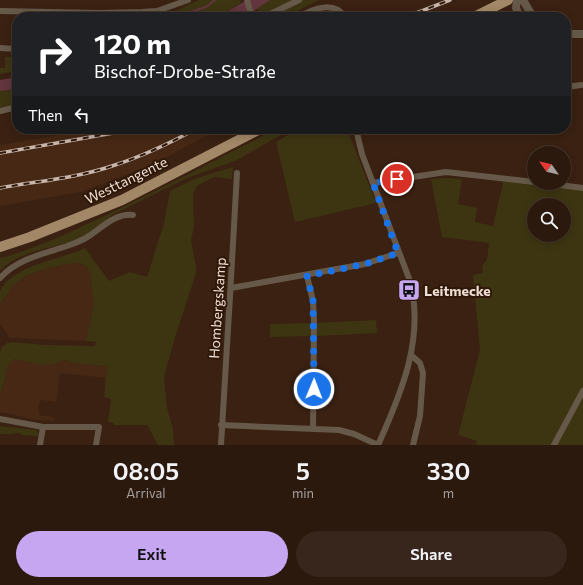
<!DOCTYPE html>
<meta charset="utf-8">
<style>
:root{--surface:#2c190e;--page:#38261c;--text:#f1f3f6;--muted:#a6a09e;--line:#48382e;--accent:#c6a6f0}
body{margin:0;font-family:Commissioner,sans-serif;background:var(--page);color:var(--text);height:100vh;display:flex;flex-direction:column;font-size:15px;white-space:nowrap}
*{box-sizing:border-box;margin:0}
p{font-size:13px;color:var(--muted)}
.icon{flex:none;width:22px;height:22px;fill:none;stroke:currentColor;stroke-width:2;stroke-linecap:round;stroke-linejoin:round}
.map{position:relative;height:445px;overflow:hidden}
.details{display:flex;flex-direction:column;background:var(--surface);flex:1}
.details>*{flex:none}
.top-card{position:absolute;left:12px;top:12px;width:559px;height:122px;border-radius:16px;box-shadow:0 2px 10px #0003,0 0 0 1px var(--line);background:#202124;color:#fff;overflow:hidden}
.needle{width:26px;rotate:304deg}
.buttons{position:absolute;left:527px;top:146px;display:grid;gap:8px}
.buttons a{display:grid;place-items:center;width:44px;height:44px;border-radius:50%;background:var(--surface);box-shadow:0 2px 10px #0003,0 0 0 1px var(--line);font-size:20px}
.pin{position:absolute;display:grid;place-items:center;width:34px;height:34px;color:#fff;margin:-17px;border:2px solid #fff;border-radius:50%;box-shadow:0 1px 4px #0007}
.me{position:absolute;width:44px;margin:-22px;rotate:1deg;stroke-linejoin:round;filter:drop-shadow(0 0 3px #0008)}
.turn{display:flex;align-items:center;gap:14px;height:84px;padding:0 16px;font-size:18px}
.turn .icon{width:52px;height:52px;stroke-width:2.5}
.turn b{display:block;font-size:28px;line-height:34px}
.then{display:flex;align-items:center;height:38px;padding:0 16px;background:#0003;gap:8px;font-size:15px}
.eta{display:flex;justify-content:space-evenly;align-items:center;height:68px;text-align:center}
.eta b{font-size:24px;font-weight:600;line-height:28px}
.button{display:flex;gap:8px;margin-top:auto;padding:8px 16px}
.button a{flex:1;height:46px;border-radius:24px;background:var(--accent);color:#111;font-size:16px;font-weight:600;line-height:46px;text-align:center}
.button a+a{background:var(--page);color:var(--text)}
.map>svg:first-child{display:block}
.built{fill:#462815}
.green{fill:#3d3512;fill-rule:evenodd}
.water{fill:#63353e}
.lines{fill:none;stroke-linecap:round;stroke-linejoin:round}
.stream{stroke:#63353e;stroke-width:2}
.minor{stroke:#665949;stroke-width:6}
.tertiary{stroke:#665949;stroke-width:8}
.primary{stroke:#a28867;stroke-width:10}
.rail-casing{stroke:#c8b5ab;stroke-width:3.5}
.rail{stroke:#2f1808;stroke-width:2;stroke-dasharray:6;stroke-linecap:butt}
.route{stroke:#1a73e8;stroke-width:7;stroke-dasharray:0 12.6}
.labels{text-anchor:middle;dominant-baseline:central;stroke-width:4;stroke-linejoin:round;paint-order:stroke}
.street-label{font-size:14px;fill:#eeddd4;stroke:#2f1808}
.poi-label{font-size:14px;font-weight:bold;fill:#eeddd4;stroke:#2f1808;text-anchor:start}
</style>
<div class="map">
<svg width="583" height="445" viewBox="0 0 583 445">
<rect width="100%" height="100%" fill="#3a2112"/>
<path class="built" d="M420,8L422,14L417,17H397Z
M94,129H219L152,165L81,192L0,206V145Z
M81,263L87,267L90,273L94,293V303L86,341L10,338L0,324V304L13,286L24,277L38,271L65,264Z
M14,359L54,364L63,360L80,364L107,366L106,378L60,373L56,402L40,400L38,410H39V415L54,417V421L37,420L0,412V395L9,364Z"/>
<path class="green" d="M199,0H240L241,3L218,17H159L165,16Z
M270,0H319L285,17H266L264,12L258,11V8Z
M5,57H17V71L0,74V68H5Z
M17,89V104L0,108V91Z
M276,129H292L235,161L187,178L110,216L111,218C103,224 94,232 85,236C59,249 21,248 0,271V258C37,249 78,228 113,212C168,185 222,157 276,129Z
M298,129H347L376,203L295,222L276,142Z
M233,167L232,179L214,177L197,186L193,194L194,227L191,240L196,267V273L176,334L164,377L167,408L173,429L174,445H158L147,425H114V423L108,422L111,399L104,397L107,366L80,364L63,360L54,364L44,365L14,359L9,364L0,395V352L2,347L7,343L14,342L44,345L95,346L96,342L86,341L94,303L90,273L87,267L81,263L65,264L38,271L24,277L13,286L0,304C0,301 0,295 0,292C9,266 63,259 85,248L109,281L130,272L147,277L164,223L170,191L194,179Z
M447,178L462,179L458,204L477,208L475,222L493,226L504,178C530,182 556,184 583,188V445H476L477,441L458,435L480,350L473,275L483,273L482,266L487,260L489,243L442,237L431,179ZM534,205H564V235H534Z
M376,320L377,333L317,336V323Z
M312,323V336L270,337V324Z
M0,426L36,430L38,433L37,436L22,435L20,433H16L13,434H0Z"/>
<path class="water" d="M247,0H270L245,17H218Z
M17,77V89L0,91V80Z"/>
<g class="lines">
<path class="stream" d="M175,17L206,7L215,0"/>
<path class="minor" d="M247,0L252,17
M0,11L100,13L142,12L157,11L188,0
M264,17L299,0
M298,17C313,9 334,0 345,17
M0,48L17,49
M566,87L581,85
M0,111L17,107
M356,129L362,154L410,281C425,338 401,394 378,445
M373,183L446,172L534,182
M545,183L583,188
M307,276L313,301L314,321L313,429
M0,278C17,259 43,254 67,246C75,243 82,241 89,236C103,227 115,213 133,215
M231,288L365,264L398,253
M411,355L420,363L423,373L420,416L413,445
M0,419L43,427H99L96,445
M221,425L339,430L354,434L378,445
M40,445L43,427
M221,445L230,296L237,173
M554,445L583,391"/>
<path class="tertiary" d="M517,0L516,8L520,17
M523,0L533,17
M566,34H583"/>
<path class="primary" d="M474,17L508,0
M0,247L30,237L122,200L260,129"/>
<g class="rail-casing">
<path id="rail" d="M406,17L450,0
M0,153L136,129
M0,188C38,181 78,178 115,165C143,156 170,143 196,129"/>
</g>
<use href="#rail" class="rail"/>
</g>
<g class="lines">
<path class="route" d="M314,389L313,301L307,276L365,264L398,253L373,183L397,179"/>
</g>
<defs>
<g id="bus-square" transform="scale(1.15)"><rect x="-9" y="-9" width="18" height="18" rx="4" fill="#c6a6f0" stroke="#2f1808"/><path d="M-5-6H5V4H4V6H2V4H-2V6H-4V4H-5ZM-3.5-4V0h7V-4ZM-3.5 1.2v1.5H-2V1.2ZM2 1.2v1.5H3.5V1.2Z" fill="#111"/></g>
</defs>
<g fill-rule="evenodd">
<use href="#bus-square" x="409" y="290"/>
</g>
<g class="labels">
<g class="street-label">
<text transform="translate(126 180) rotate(-26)">Westtangente</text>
<text transform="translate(217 308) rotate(-86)">Hombergskamp</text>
</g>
<g class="poi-label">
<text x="424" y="290">Leitmecke</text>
</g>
</g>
</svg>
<div class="buttons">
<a><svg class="needle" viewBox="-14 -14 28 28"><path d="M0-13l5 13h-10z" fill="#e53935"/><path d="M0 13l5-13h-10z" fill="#a6a09e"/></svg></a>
<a><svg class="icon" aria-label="search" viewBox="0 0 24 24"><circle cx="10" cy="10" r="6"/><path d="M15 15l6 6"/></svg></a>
</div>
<div class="pin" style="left:397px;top:179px;background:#d93025"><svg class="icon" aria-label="arrive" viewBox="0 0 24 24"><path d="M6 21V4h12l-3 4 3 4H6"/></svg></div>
<svg class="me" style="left:314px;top:389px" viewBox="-20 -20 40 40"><circle r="17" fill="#1a73e8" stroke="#fff" stroke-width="3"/><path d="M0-11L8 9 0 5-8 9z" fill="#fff"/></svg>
<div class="top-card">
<div class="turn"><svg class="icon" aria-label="right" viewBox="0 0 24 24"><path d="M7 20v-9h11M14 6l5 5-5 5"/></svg><div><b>120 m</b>Bischof-Drobe-Straße</div></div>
<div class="then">Then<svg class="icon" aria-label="left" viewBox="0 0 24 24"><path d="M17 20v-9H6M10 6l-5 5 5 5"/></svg></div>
</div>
</div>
<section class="details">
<div class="eta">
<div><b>08:05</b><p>Arrival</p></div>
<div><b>5</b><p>min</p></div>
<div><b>330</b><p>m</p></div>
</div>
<div class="button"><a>Exit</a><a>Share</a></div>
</section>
